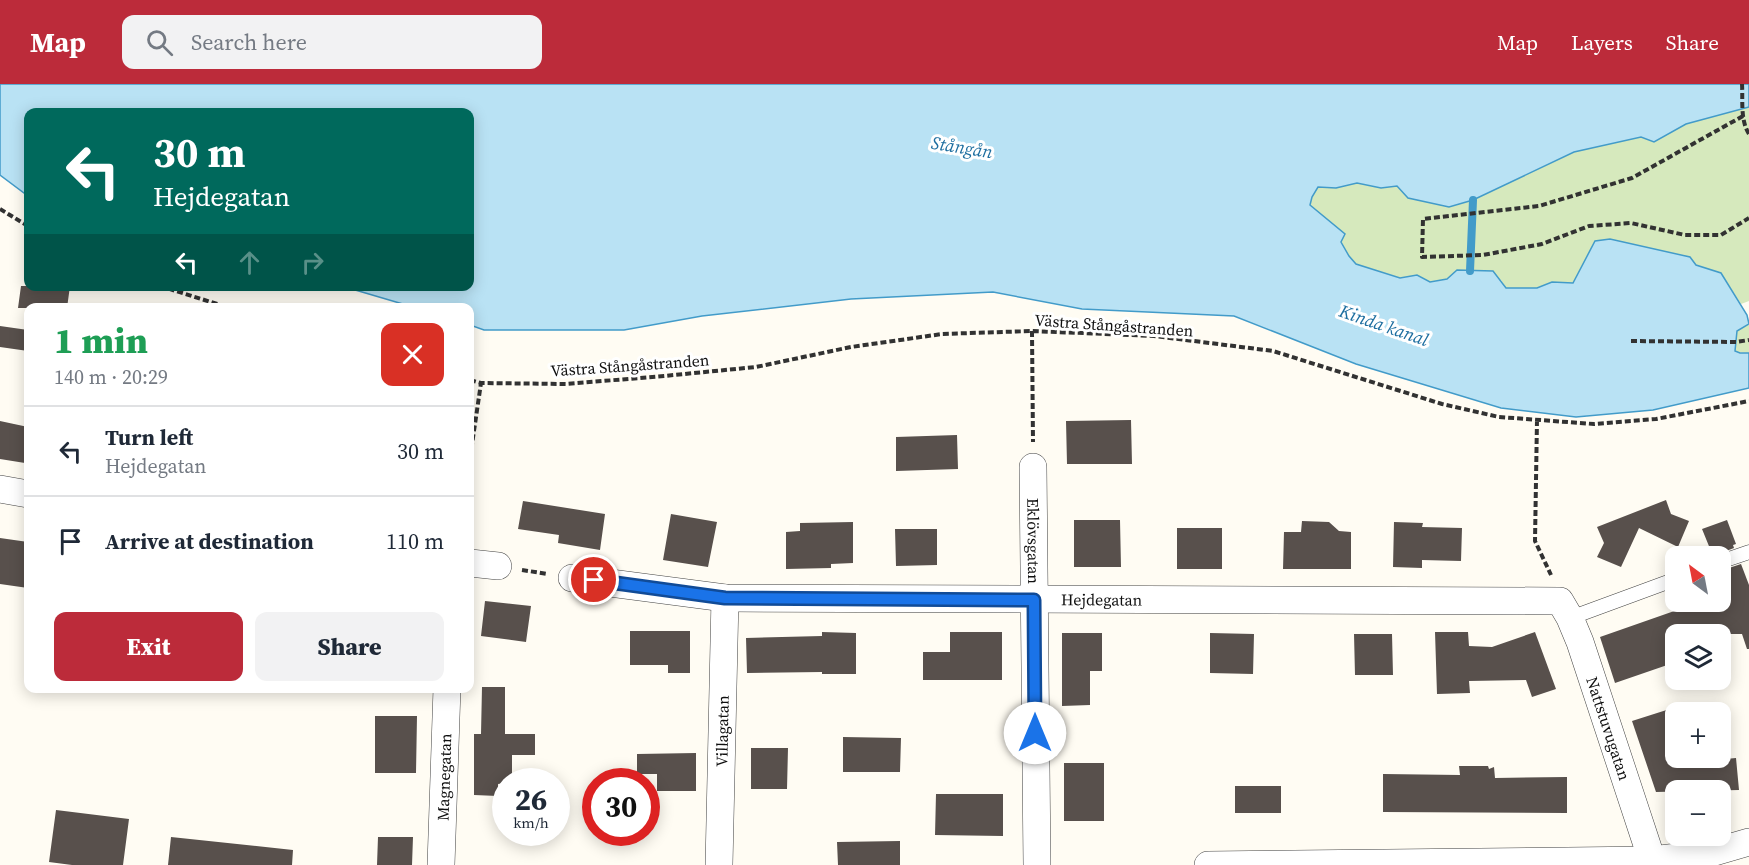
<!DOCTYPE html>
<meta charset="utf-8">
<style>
:root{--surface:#fff;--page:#f2f2f3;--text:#1f2937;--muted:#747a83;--line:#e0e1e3;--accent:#bc2b3a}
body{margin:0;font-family:"Source Serif 4",serif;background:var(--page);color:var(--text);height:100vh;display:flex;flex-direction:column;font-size:22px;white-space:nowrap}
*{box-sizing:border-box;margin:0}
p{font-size:20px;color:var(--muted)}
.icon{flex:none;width:33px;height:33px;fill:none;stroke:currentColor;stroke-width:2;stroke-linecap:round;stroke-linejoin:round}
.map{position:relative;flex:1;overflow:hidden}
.drawer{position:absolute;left:24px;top:219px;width:450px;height:390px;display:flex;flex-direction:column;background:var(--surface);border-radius:12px;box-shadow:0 3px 15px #0003}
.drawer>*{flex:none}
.hud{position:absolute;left:24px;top:24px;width:450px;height:183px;border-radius:12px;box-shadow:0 3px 15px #0003;background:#00695c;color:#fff;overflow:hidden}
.needle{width:39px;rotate:328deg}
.fabs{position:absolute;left:1665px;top:462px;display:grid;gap:12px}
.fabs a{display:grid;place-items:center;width:66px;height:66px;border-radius:12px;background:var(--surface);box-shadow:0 3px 15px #0003;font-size:30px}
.speed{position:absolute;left:492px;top:684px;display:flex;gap:12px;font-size:30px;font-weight:700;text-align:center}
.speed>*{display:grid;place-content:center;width:78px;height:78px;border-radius:50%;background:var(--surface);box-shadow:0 3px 15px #0003;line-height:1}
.speed small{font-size:15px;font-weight:400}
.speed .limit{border:9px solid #d22;background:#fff;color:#111}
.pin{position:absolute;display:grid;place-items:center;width:51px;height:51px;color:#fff;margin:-26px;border:3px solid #fff;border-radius:50%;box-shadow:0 2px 6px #0007}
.me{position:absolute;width:66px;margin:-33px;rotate:0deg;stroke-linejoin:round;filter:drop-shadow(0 0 4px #0008)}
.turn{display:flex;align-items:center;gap:21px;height:126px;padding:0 30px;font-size:27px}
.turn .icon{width:78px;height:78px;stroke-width:2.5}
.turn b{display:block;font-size:42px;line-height:51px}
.lanes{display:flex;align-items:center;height:57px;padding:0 30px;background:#0003;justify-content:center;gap:30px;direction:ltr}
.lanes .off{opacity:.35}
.round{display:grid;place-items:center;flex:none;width:63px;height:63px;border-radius:12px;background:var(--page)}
.summary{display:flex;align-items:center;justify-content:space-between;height:102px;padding:0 30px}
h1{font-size:36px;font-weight:800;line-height:45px;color:#1e9e55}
.action{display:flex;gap:12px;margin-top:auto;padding:12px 30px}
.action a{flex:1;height:69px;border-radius:12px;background:var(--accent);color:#fff;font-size:24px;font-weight:800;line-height:69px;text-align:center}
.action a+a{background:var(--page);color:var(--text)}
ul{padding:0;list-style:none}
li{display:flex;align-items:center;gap:18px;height:90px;padding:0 30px;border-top:2px solid var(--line)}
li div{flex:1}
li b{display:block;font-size:22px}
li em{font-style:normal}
header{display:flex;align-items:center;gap:36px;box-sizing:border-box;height:84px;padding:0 30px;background:var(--accent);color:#fff}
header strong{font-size:28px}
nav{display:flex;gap:33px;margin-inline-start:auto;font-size:21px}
.search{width:420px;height:54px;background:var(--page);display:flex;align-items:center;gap:15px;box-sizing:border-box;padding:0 21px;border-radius:12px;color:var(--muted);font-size:22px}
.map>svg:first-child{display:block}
.green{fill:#d6e9bd}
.water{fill:#b9e2f4;stroke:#429bc9;stroke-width:1.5}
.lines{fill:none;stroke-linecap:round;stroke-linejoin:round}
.stream{stroke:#429bc9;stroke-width:8}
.building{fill:#58504c}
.lane-casing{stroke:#434343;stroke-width:15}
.street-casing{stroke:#434343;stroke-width:28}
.path{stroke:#323232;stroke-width:4;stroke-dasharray:6 3;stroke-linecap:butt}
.lane{stroke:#fff;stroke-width:14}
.street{stroke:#fff;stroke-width:27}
.route-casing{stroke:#114b97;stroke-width:15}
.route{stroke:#1a73e8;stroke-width:10}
.labels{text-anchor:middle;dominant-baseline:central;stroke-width:6;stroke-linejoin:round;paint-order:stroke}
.street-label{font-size:16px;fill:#101010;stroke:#fff}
.water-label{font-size:18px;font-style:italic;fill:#1c6d9f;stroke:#fff}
</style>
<header>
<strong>Map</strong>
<div class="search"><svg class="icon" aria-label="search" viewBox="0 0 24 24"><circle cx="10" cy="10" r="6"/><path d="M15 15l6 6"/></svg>Search here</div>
<nav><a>Map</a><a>Layers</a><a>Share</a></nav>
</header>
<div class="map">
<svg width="1749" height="781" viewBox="0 0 1749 781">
<rect width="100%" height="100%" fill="#fffcf3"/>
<path class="green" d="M1749,23V217L1741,220L1721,189L1696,181L1690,173L1595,157L1573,199L1552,198L1537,204H1506L1501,196L1457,186L1447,195L1430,198L1417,191L1400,194L1356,180L1349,172L1326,136L1310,121L1312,113L1318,103L1336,104L1357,99L1381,104L1397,102L1449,123L1473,116L1574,68L1641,52L1654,58L1686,40Z
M1749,240V269L1735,268L1737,247Z"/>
<path class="water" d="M0,0H1749V23L1686,40L1654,58L1641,53L1574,68L1473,116L1449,123L1408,114L1397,102L1381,104L1357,99L1336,104L1318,103L1312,113L1310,121L1345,150L1341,158L1349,172L1356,180L1400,194L1417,191L1430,198L1447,195L1457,186L1493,187L1506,204H1537L1552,198L1573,199L1595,157L1610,155L1690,173L1696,181L1721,189L1747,231L1749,240L1737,247L1735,267L1740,269H1749V304L1653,326L1576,333L1501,324L1356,280L1234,232L1082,225L993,208L851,215L702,232L624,246H484L470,241V224L413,223L345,203L470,202V28H28V112L0,91Z"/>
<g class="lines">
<path class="stream" d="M1470,187L1473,116"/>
</g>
<path class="building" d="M21,202H70L67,224H18Z
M0,242L28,246V267L0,263Z
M1131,336L1132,380H1067L1066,337Z
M0,337L28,343V363L25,379L0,375Z
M957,351L958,385L896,387V353Z
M1666,416L1671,430L1689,437L1678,463L1639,444L1621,483L1597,473L1604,459L1597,443Z
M523,417L605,430L600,466L558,459L559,451L518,445Z
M671,430L717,438L708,483L663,476Z
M1074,436H1120L1121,483H1074Z
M1727,436L1736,460L1733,461L1734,464L1713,472L1702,445Z
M1302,437L1329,438L1339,447L1351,448V485H1283L1284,448H1301Z
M853,438V479L831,480V484L786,485V448L800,447V439Z
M1394,438L1423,439L1422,443L1462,444L1461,477L1422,476V484L1393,483Z
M1177,444H1222V485H1177Z
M895,445H937V481L896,482Z
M0,454L28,458V504L0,500Z
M1741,480L1749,501V565H1747L1742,550H1676V578L1615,599L1600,553L1700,518H1720V511L1726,509L1722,498L1720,487Z
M485,517L531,522L526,558L481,552Z
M630,547H690V589H668V581H630Z
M822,548L856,549V590H822V588L747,589L746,554L822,552Z
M950,548H1002V596H923V568H950Z
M1435,548H1468L1469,562L1492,563L1535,548L1556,605L1532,613L1526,596L1469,597L1470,609L1437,610Z
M1062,549H1102V587H1090V621L1062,622Z
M1210,549L1254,550L1253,590L1210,589Z
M1354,550H1392L1393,591H1355Z
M482,603H505V650H535V671H512V698L498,700V712L474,711V650H481Z
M1676,623V674H1691L1693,678L1736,674L1739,706L1656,708L1632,637Z
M375,632H417L416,689H375Z
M843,653L901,654L900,688H843Z
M751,664H788L787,705H751Z
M696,669V707H657V690H637V670Z
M1064,679H1104V737H1064Z
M1459,682H1488L1489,685L1494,683L1495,694L1567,693V729L1383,728V690L1460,691Z
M1235,702H1281V729H1235Z
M936,710H1003V752L935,751Z
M56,726L129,735L123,781H72L49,778Z
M171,753L293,766L292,781H168Z
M378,753H413L412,781H377Z
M900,757V781H838L837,758Z"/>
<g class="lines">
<g class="lane-casing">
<path id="lane" d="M1720,478L1749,468
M1570,534L1676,495"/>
</g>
<g class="street-casing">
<g id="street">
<path id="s1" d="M1033,383L1037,781"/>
<path d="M0,405L28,410"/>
<path d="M470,479L498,482"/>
<path id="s2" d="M572,494L725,514L1560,517L1570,534L1580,558L1652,776"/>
<path id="s3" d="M441,781L447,604"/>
<path id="s4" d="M719,781L725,514"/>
<path d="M1208,781L1652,776L1711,769L1749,758"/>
</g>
</g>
<path class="path" d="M1742,0C1743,16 1740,36 1749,50
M1743,32L1632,94L1539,122L1423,135L1422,173L1483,171L1542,160L1589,142L1631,139L1685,151H1721L1749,134
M0,125L28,142
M160,202L230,224
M1032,247L1033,358
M1631,257L1736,258L1749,256
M470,296L481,299L566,300L664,292L756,283L851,263L942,250L1032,247L1154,252L1273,267L1442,320L1499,333L1594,340L1656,335L1749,317
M1537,336L1535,457L1551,491
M470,374L481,299
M522,486L548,490"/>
<use href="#lane" class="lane"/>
<use href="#street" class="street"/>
</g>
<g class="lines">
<g class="route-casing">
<path id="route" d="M594,496L725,514L1034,516L1035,649"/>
</g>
<use href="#route" class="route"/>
</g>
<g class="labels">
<g class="street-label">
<text transform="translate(1114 241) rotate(4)">Västra Stångåstranden</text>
<text transform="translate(630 281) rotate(-4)">Västra Stångåstranden</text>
<text stroke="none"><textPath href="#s1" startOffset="74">Eklövsgatan</textPath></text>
<text stroke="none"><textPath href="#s2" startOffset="531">Hejdegatan</textPath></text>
<text stroke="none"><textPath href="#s2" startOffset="1126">Nattstuvugatan</textPath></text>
<text stroke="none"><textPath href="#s4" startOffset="134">Villagatan</textPath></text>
<text stroke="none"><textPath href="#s3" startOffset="88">Magnegatan</textPath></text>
</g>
<g class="water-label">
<text transform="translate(962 63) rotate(9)">Stångån</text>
<text transform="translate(1384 241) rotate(19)">Kinda kanal</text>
</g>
</g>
</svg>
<div class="fabs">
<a><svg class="needle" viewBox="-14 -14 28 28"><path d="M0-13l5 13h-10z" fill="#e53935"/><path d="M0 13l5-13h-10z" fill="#747a83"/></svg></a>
<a><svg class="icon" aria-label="layers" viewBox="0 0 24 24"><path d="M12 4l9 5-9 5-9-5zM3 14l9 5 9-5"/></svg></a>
<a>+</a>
<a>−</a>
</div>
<div class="speed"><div>26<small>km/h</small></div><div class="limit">30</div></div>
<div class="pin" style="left:594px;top:496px;background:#d93025"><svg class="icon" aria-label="arrive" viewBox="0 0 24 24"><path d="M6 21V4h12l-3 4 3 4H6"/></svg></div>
<svg class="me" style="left:1035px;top:649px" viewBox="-20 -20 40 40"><circle r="19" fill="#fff"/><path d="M0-13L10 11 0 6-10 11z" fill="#1a73e8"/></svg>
<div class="hud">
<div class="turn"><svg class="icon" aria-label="left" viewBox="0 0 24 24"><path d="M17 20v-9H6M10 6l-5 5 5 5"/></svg><div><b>30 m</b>Hejdegatan</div></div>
<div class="lanes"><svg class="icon" aria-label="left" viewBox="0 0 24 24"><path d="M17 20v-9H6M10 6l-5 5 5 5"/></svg><svg class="icon off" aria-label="ahead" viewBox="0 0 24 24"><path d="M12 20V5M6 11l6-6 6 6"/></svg><svg class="icon off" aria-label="right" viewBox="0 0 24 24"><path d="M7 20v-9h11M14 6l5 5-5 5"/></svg></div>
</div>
<section class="drawer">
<div class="summary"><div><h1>1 min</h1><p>140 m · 20:29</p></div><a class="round" style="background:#d93025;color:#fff"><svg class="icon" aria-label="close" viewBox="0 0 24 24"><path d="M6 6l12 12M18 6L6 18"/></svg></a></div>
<ul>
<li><svg class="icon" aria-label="left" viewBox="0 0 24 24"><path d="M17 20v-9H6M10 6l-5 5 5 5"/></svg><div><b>Turn left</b><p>Hejdegatan</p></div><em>30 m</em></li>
<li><svg class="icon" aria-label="arrive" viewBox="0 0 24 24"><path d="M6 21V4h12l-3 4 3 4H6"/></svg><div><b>Arrive at destination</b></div><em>110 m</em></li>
</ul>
<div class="action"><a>Exit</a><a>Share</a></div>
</section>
</div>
